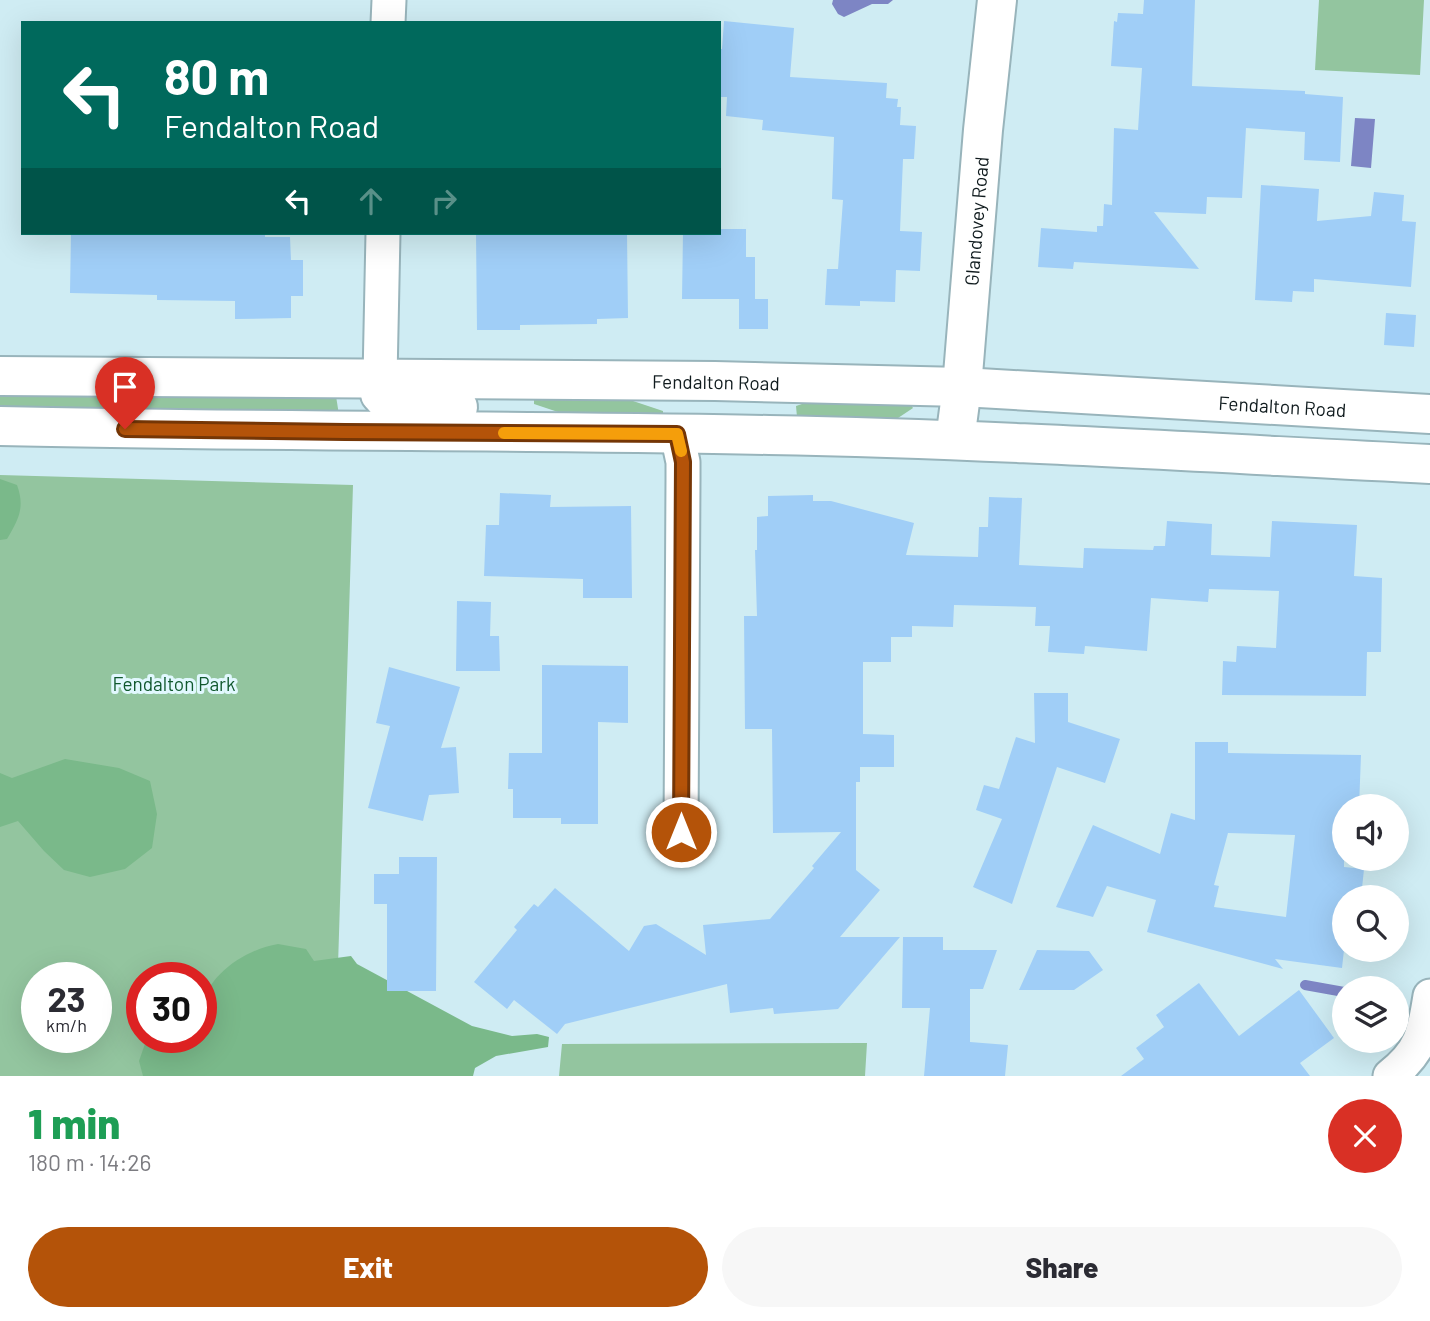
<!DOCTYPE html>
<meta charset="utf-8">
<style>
:root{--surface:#fff;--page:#f7f7f7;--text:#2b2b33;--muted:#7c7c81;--accent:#b45309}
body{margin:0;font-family:Barlow,sans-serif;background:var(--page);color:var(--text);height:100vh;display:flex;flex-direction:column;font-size:26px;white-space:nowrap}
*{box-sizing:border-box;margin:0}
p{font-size:23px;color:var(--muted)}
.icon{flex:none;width:38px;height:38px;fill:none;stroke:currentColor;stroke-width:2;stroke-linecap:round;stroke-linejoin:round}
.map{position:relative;height:1076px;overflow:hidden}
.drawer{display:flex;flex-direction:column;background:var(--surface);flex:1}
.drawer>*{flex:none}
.banner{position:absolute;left:21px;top:21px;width:700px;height:214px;border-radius:0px;box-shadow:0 7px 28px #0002;background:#00695c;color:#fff;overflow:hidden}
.fabs{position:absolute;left:1332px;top:794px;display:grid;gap:14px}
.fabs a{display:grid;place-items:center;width:77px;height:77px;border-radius:50%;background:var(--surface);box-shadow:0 7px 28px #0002;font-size:35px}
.speed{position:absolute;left:21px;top:962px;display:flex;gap:14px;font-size:35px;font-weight:700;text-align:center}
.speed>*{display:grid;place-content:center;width:91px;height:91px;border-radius:50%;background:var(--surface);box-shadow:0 7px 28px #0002;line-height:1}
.speed small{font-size:18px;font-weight:400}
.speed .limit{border:10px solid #d22;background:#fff;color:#111}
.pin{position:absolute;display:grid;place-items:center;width:60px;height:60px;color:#fff;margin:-72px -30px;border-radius:50% 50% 50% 0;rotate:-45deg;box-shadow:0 0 7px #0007}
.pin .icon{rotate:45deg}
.me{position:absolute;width:77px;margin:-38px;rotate:0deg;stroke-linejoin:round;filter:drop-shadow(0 0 5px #0008)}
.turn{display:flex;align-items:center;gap:24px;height:147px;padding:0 28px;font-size:32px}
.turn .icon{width:91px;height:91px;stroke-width:2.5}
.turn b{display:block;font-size:49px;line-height:60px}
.lanes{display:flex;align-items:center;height:66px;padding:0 28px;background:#0003;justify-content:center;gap:35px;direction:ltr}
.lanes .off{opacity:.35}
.round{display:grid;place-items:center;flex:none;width:74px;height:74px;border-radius:37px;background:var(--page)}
.headline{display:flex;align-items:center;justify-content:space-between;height:119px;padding:0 28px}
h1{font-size:42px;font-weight:800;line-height:52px;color:#1e9e55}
.primary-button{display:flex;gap:14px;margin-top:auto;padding:14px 28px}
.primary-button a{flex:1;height:80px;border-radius:42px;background:var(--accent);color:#fff;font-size:28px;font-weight:800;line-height:80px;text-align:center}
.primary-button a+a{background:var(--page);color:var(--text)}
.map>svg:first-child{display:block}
.green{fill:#93c59f;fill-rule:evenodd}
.forest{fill:#7ab98a}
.water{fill:#7d85c4}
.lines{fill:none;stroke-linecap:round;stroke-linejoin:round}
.stream{stroke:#7d85c4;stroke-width:10}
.building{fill:#a0cef7;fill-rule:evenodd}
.minor-casing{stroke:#98b4bb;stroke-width:37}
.tertiary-casing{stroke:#98b4bb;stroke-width:42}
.primary-casing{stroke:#98b4bb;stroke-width:42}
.minor{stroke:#fff;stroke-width:33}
.tertiary{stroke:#fff;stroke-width:38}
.primary{stroke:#fff;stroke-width:38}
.route-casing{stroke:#753606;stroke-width:18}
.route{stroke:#b45309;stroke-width:12}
.slow{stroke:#f59e0b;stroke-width:12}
.labels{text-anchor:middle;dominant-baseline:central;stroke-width:6;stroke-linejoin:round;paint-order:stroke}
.street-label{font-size:19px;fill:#101b1e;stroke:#e1f8fe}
.park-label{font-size:19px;fill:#10582d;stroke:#e1f8fe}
</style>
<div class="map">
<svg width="1430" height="1076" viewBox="0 0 1430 1076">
<rect width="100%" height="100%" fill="#cfecf3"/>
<path class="green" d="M1319,0H1424L1420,75L1315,70Z
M0,395L336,396L339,415L0,409Z
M534,398L627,399L663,411V416L573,417L534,404Z
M808,402L911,405L913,408L898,418L886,420L797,417L796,406Z
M0,475L353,485L336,1030L459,1076H0ZM37,978H96V1038H37ZM142,978H201V1038H142Z
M867,1043L865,1076H559L562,1044Z"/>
<path class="forest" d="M0,479L17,485C25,507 19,519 7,539L0,540Z
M65,759L119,768L150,781L157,814L152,848L125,869L90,877L64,870L44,851L18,821L0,827V773L12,778Z
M278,944L306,949L314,961L351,956L357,964L472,1026L512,1036L537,1034L549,1037L548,1047L496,1056L475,1068L473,1076H143L139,1061L147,1038H201C201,1029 200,1019 201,1010C206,975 246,949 278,944Z"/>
<path class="water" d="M833,0H893L888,4H872L844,17L838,14L832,4Z
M1355,118L1375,119L1371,168L1351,166Z"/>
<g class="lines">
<path class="stream" d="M1305,985L1344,992"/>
</g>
<path class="building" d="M1144,0H1195L1192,86L1305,91V94L1343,97L1340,162L1304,160L1305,132L1246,128L1242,198L1207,197L1206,214L1154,212L1199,269L1074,262L1073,269L1038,267L1041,228L1097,232V226H1103L1104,204L1112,205L1114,128L1138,130L1142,68L1111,66L1114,21L1117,22L1118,13L1143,14Z
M724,21L794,28L790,77L887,83L886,98L898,99L897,107H901L900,125L916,126L914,159H903L900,231L922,232L920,271L896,270L895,302L860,301V306L825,305L827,269H838L843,200L832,199L834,137L762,130L763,120L726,116L727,97H719V49H722Z
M1261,185L1319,189L1317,221L1371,216L1374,192L1404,195L1402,221L1416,222L1411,287L1314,279V292L1293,291L1292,302L1255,300Z
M719,229H746V257H755V299H768V329H739V299H682L683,233H719Z
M71,233H265V237H290L291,260H303V296H291V318L235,319V301L157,300V295L70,293Z
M476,233H627L628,318L597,319V324L520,325V330H477Z
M1386,313L1416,315L1414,347L1384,345Z
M500,493L551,495L550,507L631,506L632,598H583V579L484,576L486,525H499Z
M813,495V501H831L914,523L906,555L978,557L979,527H988L989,497L1022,498L1019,565L1083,568L1084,548L1153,550L1154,546H1165L1167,521L1212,524L1211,555L1270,557L1272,521L1357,525L1354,576L1382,578L1381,652H1367L1366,696L1222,695L1223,661L1236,662L1237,646L1276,648L1279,591L1209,589L1208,602L1151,598L1147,651L1085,646L1084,654L1048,652L1050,626H1035L1036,607L954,605L953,627L912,626V637H891V662H863V734L894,735V767H860V782H856V870L880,890L840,937H900L838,1009L774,1014L773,1008L730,1013L727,984L565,1024L557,1034L514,1000L507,1009L474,982L517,930L514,927L534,904L538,907L555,888L629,951L644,926L656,924L706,955L703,925L770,919L814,868L812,866L841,832L773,833L772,729H745L744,616H757L755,550H757V517L768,516V496Z
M457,601L491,602L490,636H499L500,671H456Z
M542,665L628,666V723L598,722V824H561V818H513V789H508L509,753H542Z
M389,667L460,687L441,748L456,747L459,793L429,795L423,821L368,808L390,726L376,723Z
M1034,693H1068V722L1120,739L1105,783L1057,767L1012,904L973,887L1002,819L976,810L984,785L999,789L1016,737L1035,743Z
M1195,742H1228V753L1361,755L1359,807H1344V867L1364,869L1361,898H1344V950L1342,968L1275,959L1283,969L1147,932L1156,900L1107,886L1093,917L1056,907L1093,825L1160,854L1171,813L1195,820ZM1228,833L1295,835L1286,917L1214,907L1219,886L1214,885Z
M399,857H437L436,991H387V904H374V874H399Z
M903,937H943V950H997L983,989H970V1042L1008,1045L1005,1076H924L930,1008H902Z
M1037,950L1089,951L1103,970L1074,990H1019Z
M1199,983L1239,1036L1299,990L1334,1038L1300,1063L1310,1076H1121L1144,1059L1136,1048L1164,1027L1156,1015Z"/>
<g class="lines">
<g class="minor-casing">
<path id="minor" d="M388,23L389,0
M380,378L383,233
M677,434L683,462V479L681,832
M1390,1076C1421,1052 1424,1034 1430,996"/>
</g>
<g class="tertiary-casing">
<g id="tertiary">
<path id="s1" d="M955,440L962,387L983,130L997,0"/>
</g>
</g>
<g class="primary-casing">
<g id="primary">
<path id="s2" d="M0,376L715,381L962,387L1430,414"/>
<path d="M380,378V394L388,403L458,407"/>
<path d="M0,426C256,432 513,430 769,435C990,439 1210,453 1430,464"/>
</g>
</g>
<use href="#minor" class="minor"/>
<use href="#tertiary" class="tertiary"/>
<use href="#primary" class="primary"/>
</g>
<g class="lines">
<g class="route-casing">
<path id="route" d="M125,429L345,432L677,434L683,462L681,832"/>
</g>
<use href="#route" class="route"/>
<path class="slow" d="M504,433L677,434L681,451"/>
</g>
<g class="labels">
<g class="street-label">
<text stroke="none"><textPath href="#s1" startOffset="220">Glandovey Road</textPath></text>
<text stroke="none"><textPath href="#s2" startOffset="716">Fendalton Road</textPath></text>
<text stroke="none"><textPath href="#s2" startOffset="1283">Fendalton Road</textPath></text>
</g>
<g class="park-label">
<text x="174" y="683">Fendalton Park</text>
</g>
</g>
</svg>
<div class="fabs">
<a><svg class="icon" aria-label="sound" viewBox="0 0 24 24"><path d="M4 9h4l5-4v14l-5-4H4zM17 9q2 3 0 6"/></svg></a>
<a><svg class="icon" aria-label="search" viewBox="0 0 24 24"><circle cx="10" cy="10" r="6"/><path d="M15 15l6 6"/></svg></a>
<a><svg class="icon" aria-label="layers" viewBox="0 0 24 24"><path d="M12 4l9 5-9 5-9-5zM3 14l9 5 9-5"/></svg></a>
</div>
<div class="speed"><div>23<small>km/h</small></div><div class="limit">30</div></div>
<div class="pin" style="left:125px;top:429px;background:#d93025"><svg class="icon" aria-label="arrive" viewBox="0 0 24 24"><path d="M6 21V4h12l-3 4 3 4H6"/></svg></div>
<svg class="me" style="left:681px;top:832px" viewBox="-20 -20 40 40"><circle r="17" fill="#b45309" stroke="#fff" stroke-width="3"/><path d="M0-11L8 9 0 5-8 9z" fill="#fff"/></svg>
<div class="banner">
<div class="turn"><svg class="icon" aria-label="left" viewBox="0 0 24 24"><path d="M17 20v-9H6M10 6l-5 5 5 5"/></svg><div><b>80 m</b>Fendalton Road</div></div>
<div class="lanes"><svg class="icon" aria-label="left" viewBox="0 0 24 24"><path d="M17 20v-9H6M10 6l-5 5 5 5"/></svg><svg class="icon off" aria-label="ahead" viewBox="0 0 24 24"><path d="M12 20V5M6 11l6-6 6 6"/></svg><svg class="icon off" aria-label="right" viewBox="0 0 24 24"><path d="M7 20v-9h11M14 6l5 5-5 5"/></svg></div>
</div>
</div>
<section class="drawer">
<div class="headline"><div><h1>1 min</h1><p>180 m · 14:26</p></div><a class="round" style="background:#d93025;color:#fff"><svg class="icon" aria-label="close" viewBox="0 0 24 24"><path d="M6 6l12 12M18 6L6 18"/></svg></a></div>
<div class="primary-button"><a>Exit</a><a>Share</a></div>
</section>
